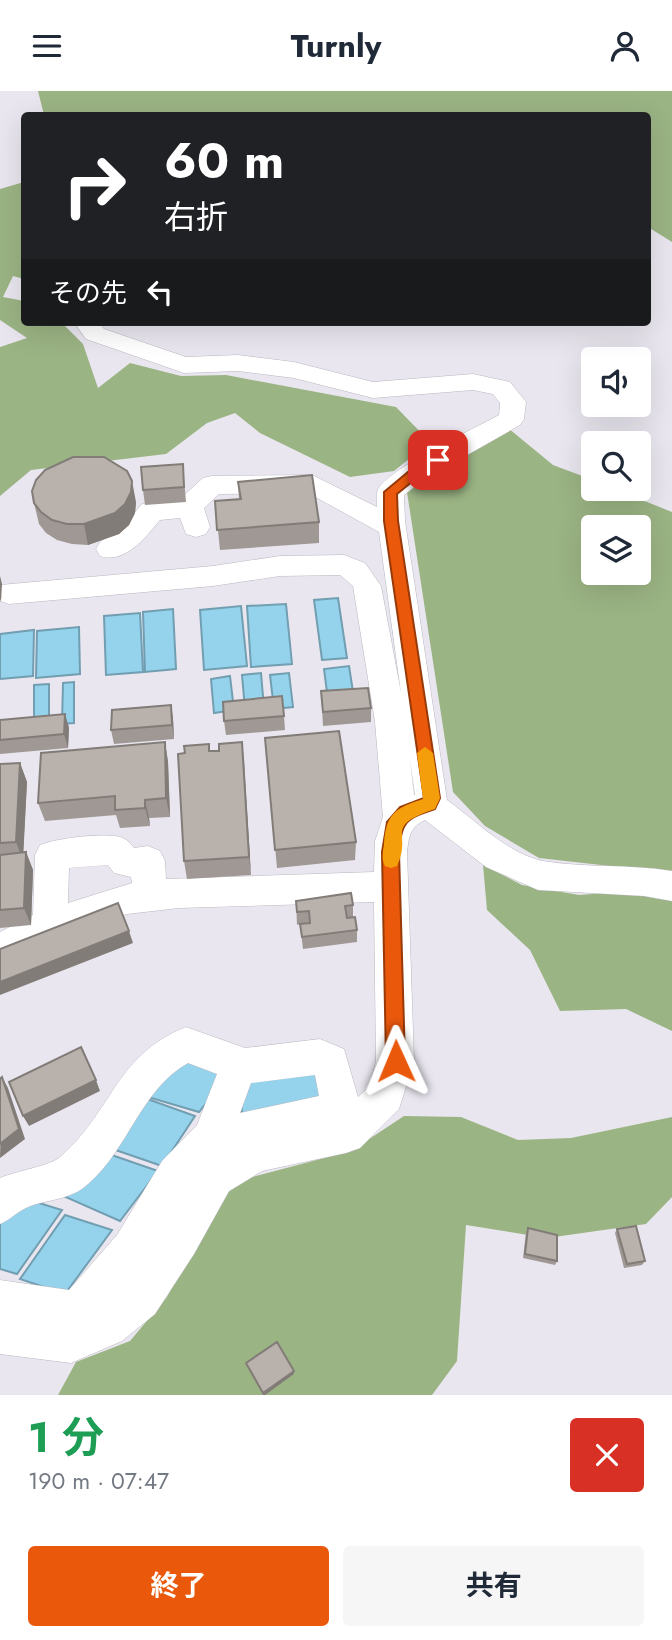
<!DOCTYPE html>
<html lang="ja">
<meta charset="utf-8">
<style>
:root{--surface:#fff;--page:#f6f6f7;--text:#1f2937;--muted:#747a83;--accent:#ea580c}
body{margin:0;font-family:Jost,"Noto Sans JP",sans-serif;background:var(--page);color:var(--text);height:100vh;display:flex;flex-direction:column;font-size:26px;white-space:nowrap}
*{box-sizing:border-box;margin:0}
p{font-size:23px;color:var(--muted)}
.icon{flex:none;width:38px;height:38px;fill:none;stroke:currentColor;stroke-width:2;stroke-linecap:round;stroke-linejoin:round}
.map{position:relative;height:1304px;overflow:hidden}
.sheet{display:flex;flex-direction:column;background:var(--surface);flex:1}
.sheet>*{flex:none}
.hud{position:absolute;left:21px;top:21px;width:630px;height:214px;border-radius:7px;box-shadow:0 7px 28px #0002;background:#202124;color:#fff;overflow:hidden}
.buttons{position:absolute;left:581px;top:256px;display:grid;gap:14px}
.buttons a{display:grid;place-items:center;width:70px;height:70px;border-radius:7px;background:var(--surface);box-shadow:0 7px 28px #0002;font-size:35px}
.pin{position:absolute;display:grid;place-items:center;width:60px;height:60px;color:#fff;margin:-30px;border-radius:14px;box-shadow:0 4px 10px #0006}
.me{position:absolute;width:77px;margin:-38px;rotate:359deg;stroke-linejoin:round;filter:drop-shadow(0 0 5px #0008)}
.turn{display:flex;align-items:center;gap:24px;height:147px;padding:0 28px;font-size:32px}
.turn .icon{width:91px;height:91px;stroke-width:2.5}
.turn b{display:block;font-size:49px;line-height:60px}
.then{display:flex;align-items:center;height:66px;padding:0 28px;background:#0003;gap:14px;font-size:26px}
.round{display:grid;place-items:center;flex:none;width:74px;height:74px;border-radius:7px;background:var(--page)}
.summary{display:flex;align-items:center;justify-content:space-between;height:119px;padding:0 28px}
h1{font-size:42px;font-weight:700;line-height:52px;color:#1e9e55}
.action{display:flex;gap:14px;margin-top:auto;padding:14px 28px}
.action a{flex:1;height:80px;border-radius:7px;background:var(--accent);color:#fff;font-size:28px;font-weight:700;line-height:80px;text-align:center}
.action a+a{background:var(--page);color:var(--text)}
header{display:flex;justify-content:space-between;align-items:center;height:91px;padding:0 28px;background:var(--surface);font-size:32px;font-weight:700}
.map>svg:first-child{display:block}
.forest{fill:#9bb484;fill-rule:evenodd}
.water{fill:#95d3ed;stroke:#729eb1;stroke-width:2}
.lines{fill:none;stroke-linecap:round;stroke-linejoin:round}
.minor-casing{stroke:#b9b7bf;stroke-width:1}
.minor{fill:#fff;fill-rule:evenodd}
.wall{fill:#9f9894}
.shaded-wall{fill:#827c78}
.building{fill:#b9b1ac;stroke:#827c78;stroke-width:2}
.route{fill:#ea580c;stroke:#983908;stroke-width:2}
.slow{fill:#f59e0b}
</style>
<header><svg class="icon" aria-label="menu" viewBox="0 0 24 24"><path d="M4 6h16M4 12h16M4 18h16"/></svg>Turnly<svg class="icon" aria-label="person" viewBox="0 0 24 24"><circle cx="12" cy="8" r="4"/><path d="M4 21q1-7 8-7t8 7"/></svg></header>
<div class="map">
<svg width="672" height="1304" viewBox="0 0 672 1304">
<rect width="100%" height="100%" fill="#e9e6ef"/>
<path class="forest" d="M38,0H672V151L648,136V24H44Z
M24,91V188L13,185L3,206L24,210V231H61L83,253L98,297L130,272L181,285L226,284L396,316L430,351L394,380L350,386L260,342L235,322L207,332L166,363L31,379L0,405V256L27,247L0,229V98Z
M508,337L553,374L593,389V397H612L672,421V782L539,767L485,735L453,701L407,401ZM593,436H639V481H593Z
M483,774L522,794L579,804L635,800L672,810V940L626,918L560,920L530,859L487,819Z
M404,1025L461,1026L518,1049L571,1047L672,1026V1106L646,1133L547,1147L466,1134L457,1270L432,1304H58L76,1271L130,1250L167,1206L217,1108L252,1086L351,1060Z"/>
<path class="water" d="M338,507L347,567L322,569L314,509Z
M286,513L292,573L251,576L247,515Z
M241,515L247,575L204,579L200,519Z
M173,518L176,578L145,581L143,521Z
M140,522L143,581L106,584L104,525Z
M79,536L80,583L36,587L37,540Z
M34,539L33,585L0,588V543Z
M349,575L354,607L328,609L324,578Z
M261,582L264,617L245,618L242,584Z
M289,582L293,616L274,618L270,584Z
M230,585L234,619L214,622L211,588Z
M74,591V632L62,633L63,592Z
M49,593V633L34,635V594Z
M171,964L229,983L199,1021L141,1004Z
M321,972L329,1014L243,1027L237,989Z
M139,1005L195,1025L162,1075L101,1054Z
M100,1060L158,1080L120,1130L61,1104Z
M16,1105L62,1119L17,1183L0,1178V1126Z
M65,1124L112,1139L65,1203L20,1188Z"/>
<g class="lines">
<g class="minor-casing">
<path id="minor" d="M74,231H98L104,238L186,266L238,264L294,271L373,291L473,283L510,291L526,311L524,328L520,334L423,389L404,404L405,430L447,709C475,729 508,763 543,770C585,777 629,773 672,780V810L644,805L538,799L486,776L425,729C410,736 409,745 407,761L414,970L399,1018L360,1057L346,1062L262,1080L229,1100L194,1163L155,1223L122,1250L71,1272L0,1263V1189L69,1199L117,1144L162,1070L197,1034L217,983L188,972C141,998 128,1059 88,1093C71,1109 48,1108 28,1116C18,1120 10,1129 0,1133V1087C16,1080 50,1075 60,1066C112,1022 115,964 186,936L245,957L320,948L344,958L358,1006L370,995L376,970L374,811L179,817L127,823L50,849L27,865L0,873V841L33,824L35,764L40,754C58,747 96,743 115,745C124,746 129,750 134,757L148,755L160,760L165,770L166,788L374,781L375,750L383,726L375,631L353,495L340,484L280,485L213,495L9,513L0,510V494L213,475L280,465L344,464L365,472L381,495L401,602L379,441L308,402L219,403L204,417L210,436L206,443L196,446L186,443L180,427L160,429C145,447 125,473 100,465L96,458L100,451L123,436L142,413L180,408L203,387L212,385L312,384L377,416C377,409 375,401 380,395C400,372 470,340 499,324L500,312L493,303L473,299L373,307L294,287L238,280L184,282L86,248ZM410,668L415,704H414ZM108,774L114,782L131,786L132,792L68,812L69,777ZM315,984L319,1005L240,1022L251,992Z"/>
</g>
<use href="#minor" class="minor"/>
</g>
<path class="wall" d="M184,388L186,411L145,414L143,399Z
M238,391L319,431V452L220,459L215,410L239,408Z
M136,411L135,422L129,434L119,443L88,454L72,453L57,449L46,442L39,433L34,412Z
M321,600L371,617V631L323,635Z
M171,614L173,628L174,648L114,653L111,639Z
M65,623L69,637L68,657L0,663V629Z
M284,625L285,639L226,644L224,630Z
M265,647L356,751L355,769L277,777Z
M165,651L168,671L170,726L149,727L150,735L120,737L116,724L45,730L38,712Z
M242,651L251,784L187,788L184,770L185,662L209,653L210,660H219Z
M20,672L27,691L23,762L26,761L33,779L31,834L0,837V673Z
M296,810L353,814V826L357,839V851L303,858L300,833L297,834Z
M528,1137L557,1170L555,1174L523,1167L526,1141Z
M617,1138L645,1170L642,1174L624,1177L615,1142Z"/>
<path class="shaded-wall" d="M132,390L136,411L135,422L129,434L119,443L88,454L84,433Z
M0,485L2,493L1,511L0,508Z
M171,614L173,628L174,648L172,634Z
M65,623L69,637L68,657L64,643Z
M165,651L168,671L170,726L166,707Z
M242,651L244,670L251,784L249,766Z
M20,672L27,691L23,769L16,751Z
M145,709L149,727L150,735L145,717Z
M26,761L33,779L31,834L24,817Z
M129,840L133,852L0,904V891Z
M2,986L8,997L25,1048L0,1067Z
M96,989L100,1000L29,1035L23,1025Z
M294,1280V1283L265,1304H263V1302Z"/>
<path class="building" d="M73,366H104L127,380L132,390L131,401L125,413L115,422L84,433H67L52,429L41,421L34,412L32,400L36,389L45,379Z
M183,373L184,396L143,399L141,376Z
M312,384L319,431L217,439L215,410L241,408L238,391Z
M368,597L371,617L323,621L321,600Z
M282,605L284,625L224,630L223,611Z
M171,614L172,634L111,639L112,619Z
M65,623L64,643L0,649V629Z
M339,640L356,751L275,759L265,647Z
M165,651L166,707L145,709V717L115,719V705L38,712L41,662Z
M242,651L249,766L184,770L178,663L185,662L184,655L209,653V660H219V653Z
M20,672L16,751L0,752V673Z
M26,761L24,817L0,819V764Z
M351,802L353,814L345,815L347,827L355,826L357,839L302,846L300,833L310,832L309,820L297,821L296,810Z
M118,812L129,840L0,891V858Z
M81,956L96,989L23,1025L9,991Z
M2,986L19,1038L0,1053V988Z
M636,1135L645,1170L627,1173L617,1138Z
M528,1137L557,1144V1170L525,1163Z
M277,1251L294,1280L263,1302L246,1272Z"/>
<path class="route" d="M438,365L443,366V372L418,386L397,403L398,430L440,707L435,718C405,728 402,730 399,761L405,970L402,977L396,979L389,977L386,970L382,761L387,731L400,716L424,707L384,430V401L409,380Z"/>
<path class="slow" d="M425,656L433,662L440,707L435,718C382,736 413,741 397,775L391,777L385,775C381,768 383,761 384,753C386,723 395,717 423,708L417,662Z"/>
</svg>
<div class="buttons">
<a><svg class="icon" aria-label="sound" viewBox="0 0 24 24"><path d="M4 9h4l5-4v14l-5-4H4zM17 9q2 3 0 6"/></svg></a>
<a><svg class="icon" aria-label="search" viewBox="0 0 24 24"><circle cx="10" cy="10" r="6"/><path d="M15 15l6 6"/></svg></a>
<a><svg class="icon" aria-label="layers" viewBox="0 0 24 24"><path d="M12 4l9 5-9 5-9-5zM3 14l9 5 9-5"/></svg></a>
</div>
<div class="pin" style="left:438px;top:369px;background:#d93025"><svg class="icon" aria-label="arrive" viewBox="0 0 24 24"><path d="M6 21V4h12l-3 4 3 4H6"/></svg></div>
<svg class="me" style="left:396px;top:970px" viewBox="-20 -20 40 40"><path d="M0-17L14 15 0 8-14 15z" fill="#ea580c" stroke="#fff" stroke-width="4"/></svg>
<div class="hud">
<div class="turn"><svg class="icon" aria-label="right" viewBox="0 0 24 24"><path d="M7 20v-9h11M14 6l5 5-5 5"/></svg><div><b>60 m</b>右折</div></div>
<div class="then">その先<svg class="icon" aria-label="left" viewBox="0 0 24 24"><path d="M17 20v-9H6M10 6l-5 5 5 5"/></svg></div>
</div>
</div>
<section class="sheet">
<div class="summary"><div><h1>1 分</h1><p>190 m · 07:47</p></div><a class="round" style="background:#d93025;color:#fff"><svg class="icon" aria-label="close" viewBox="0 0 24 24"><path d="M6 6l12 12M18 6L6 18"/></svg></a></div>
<div class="action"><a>終了</a><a>共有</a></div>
</section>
